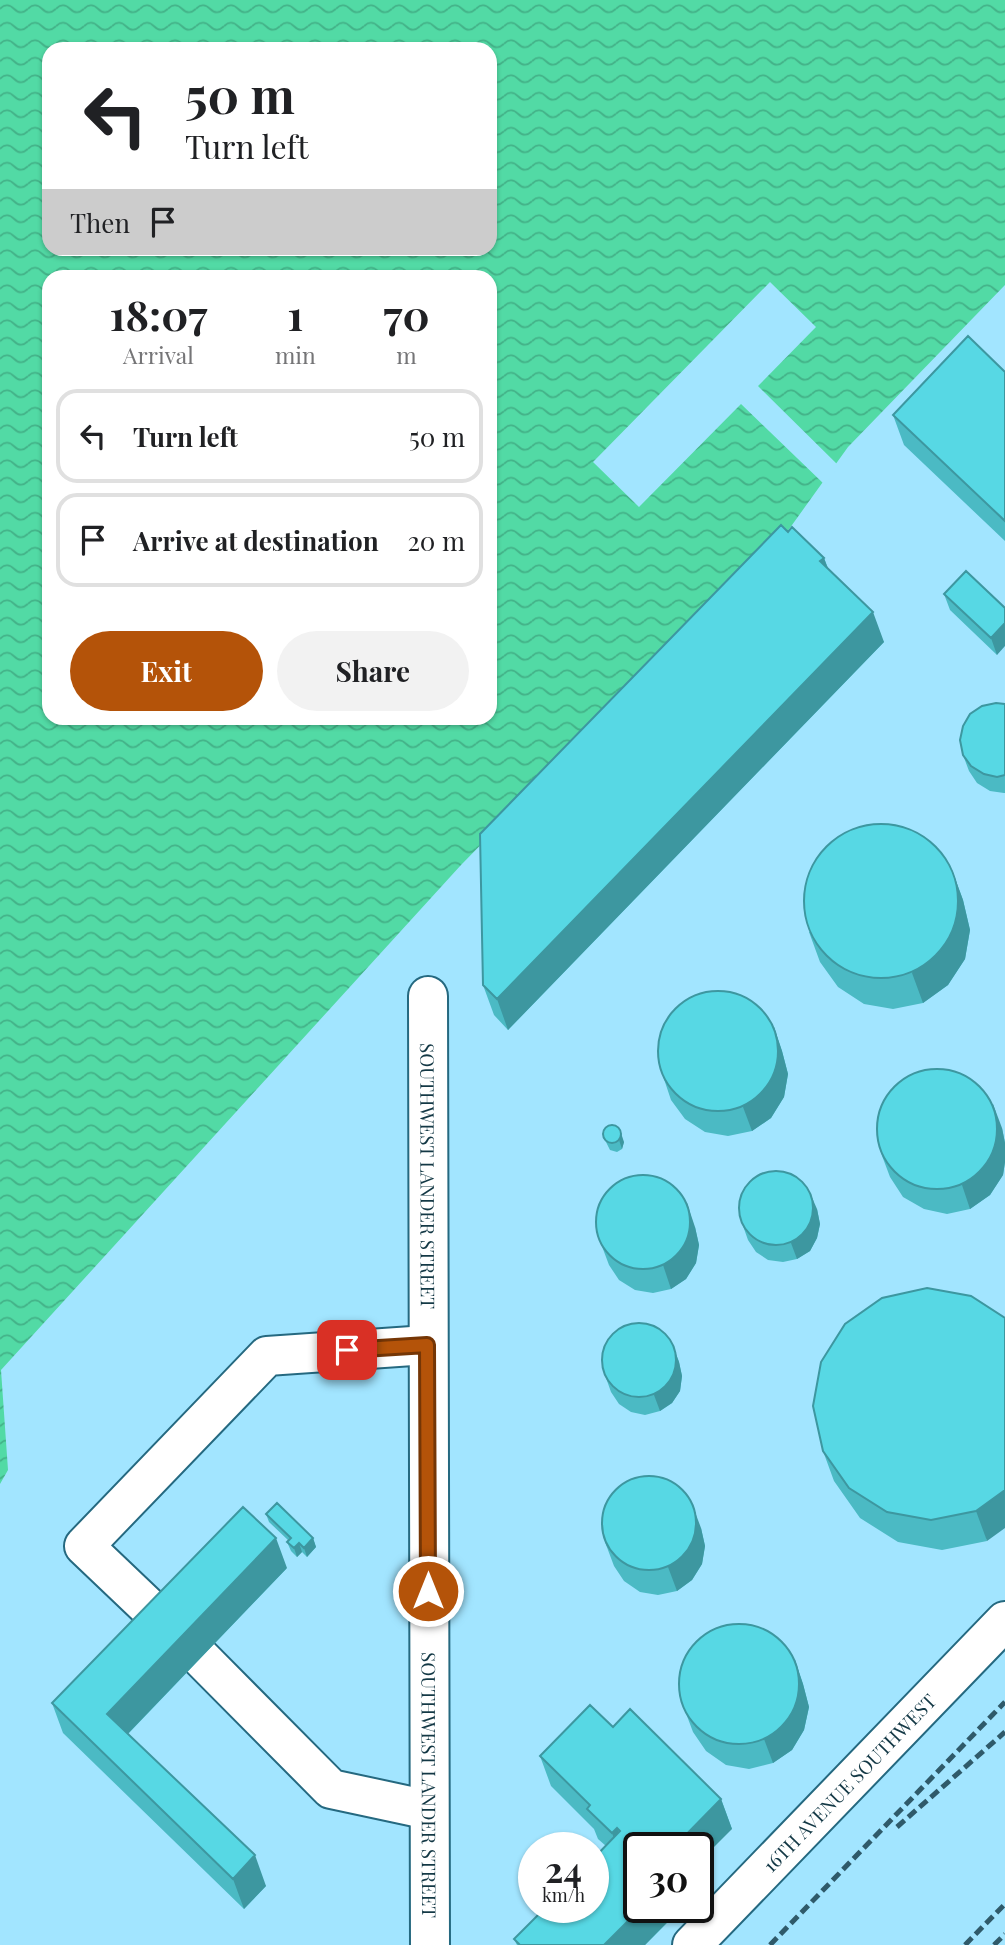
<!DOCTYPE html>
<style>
:root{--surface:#fff;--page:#f2f2f2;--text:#202124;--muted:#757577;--line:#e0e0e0;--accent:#b45309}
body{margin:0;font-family:"Playfair Display",serif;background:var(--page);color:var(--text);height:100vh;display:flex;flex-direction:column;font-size:26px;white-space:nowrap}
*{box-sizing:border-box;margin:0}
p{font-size:23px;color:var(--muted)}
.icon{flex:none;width:38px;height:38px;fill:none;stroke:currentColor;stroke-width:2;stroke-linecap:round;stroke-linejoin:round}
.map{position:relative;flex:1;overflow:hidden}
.details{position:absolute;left:42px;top:270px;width:455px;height:455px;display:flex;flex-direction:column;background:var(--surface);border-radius:21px;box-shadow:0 2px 5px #0004}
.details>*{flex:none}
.banner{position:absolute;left:42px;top:42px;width:455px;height:214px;border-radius:21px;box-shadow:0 2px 5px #0004;background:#fff;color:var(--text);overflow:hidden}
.speed{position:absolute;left:518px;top:1832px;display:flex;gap:14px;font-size:35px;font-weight:700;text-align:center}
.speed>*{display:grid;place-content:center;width:91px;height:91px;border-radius:50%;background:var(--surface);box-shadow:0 2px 5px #0004;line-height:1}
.speed small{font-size:18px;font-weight:400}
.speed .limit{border:4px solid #111;border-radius:10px;background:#fff;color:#111}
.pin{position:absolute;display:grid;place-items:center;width:60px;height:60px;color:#fff;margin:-30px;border-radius:14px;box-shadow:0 4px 10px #0006}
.me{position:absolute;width:77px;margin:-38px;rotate:0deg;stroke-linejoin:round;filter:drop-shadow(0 0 5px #0008)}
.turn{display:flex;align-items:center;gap:24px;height:147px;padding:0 28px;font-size:32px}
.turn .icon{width:91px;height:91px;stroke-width:2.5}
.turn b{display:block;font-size:49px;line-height:60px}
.then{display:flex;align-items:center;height:66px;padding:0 28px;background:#0003;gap:14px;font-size:26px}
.eta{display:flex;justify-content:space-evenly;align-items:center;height:119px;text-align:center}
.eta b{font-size:42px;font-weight:700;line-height:49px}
.action{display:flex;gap:14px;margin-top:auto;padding:14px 28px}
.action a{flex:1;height:80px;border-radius:42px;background:var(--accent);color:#fff;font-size:28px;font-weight:700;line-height:80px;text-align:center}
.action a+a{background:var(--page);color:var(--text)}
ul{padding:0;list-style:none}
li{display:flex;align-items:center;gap:21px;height:94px;margin:0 14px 10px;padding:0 14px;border:4px solid var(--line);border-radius:21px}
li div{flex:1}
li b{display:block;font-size:26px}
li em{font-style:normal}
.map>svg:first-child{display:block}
.water{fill:url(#water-waves);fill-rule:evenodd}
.pier{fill:#a2e5ff}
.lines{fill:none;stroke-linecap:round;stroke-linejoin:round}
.minor-casing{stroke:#256980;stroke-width:42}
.minor{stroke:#fff;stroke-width:38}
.rail{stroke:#2f5a6a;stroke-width:5;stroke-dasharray:10 5;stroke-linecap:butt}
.wall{fill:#4bbac4}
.shaded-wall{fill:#3d97a0}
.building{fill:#57d8e4;stroke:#3d97a0;stroke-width:2}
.route-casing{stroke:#753606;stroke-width:18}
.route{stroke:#b45309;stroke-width:12}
.labels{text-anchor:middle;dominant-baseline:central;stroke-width:6;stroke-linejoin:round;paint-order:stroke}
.street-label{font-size:19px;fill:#133845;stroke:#fbfbfb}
</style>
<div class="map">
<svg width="1005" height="1945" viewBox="0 0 1005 1945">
<defs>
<pattern id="water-waves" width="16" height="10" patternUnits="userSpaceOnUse" patternTransform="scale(1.75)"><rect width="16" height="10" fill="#52daa5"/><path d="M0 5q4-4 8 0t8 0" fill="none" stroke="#43b288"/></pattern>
</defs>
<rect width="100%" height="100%" fill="#a2e5ff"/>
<path class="water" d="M0,0H1005V285L848,447L787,532L461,865L1,1370L8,1470L0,1484ZM49,49H490V248H49ZM49,276H490V718H49Z"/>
<path class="pier" d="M770,282L816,327L758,386L839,466L825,485L741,404L639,507L593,462Z"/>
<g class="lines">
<g class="minor-casing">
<g id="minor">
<path id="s1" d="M428,996L430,1945"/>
<path d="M168,1626L84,1546L267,1356L427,1345"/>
<path d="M201,1658L331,1789L429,1810"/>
<path id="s2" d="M692,1945L1005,1621"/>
</g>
</g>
<use href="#minor" class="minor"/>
<path class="rail" d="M897,1827L1005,1732
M770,1945L1005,1702
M965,1945L1005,1904
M994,1945L1005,1934"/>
</g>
<path class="wall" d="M1005,372V541L904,445L893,415Z
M788,532L824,558L828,568L884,642L508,1030L494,1015L483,985Z
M944,594L1005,608L997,655L950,610Z
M1005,704V793H1004L990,791L977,783L969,771L963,755Z
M952,870L963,900L970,930L965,959L948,985L923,1003L893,1009L864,1004L838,987L820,962L809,932Z
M774,1027L782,1051L788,1074L784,1097L771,1118L752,1131L728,1136L705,1132L685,1119L671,1100L663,1076Z
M1002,1128L1005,1143V1162L1003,1175L990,1195L970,1209L947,1214L924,1209L903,1197L890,1177L881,1153Z
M603,1136L624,1142L622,1149L617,1152L610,1150Z
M817,1209L820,1224L817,1238L810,1251L797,1259L783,1262L768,1260L756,1252L748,1240L742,1223Z
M695,1227L699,1245L696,1263L686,1279L671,1289L653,1293L635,1290L619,1280L609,1265L600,1241Z
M927,1288L987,1541L942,1550L898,1542L860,1518L834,1481L823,1451Z
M673,1346L679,1362L682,1376L680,1391L672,1403L660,1411L645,1415L631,1412L619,1404L611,1392L605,1375Z
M266,1514L313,1538L316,1547L307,1557L302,1552L297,1557L291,1551L287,1542L289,1541L269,1522Z
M701,1528L705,1546L702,1564L692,1580L677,1591L658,1595L640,1592L624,1581L614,1566L605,1542Z
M287,1568L128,1734L266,1886L244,1909L63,1733L52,1703Z
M795,1660L803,1684L809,1707L804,1730L792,1750L773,1763L749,1769L726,1765L706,1751L693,1732L684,1708Z
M613,1727L721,1799L732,1829L639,1848L682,1908L645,1945H517L514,1939L606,1846L598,1839L594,1829L551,1786L540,1756Z"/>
<path class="shaded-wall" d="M824,558L835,588L820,561Z
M873,612L884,642L508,1030L497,999Z
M1005,623V646L997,655L991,638Z
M952,870L963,900L970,930L965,959L948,985L923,1003L912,973Z
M774,1027L782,1051L788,1074L784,1097L771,1118L752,1131L743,1107Z
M993,1104L1002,1128L1005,1143V1162L1003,1175L990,1195L970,1209L962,1185Z
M621,1133L624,1142L622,1149L619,1140Z
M810,1193L817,1209L820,1224L817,1238L810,1251L797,1259L791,1243Z
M687,1203L695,1227L699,1245L696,1263L686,1279L671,1289L663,1265Z
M673,1346L679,1362L682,1376L680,1391L672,1403L660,1411L654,1395Z
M1005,1490V1528L987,1541L976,1511Z
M692,1504L701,1528L705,1546L702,1564L692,1580L677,1591L668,1567Z
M276,1538L287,1568L118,1744L107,1714Z
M313,1538L316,1547L307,1557L304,1548Z
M299,1543L302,1552L297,1557L294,1548Z
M795,1660L803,1684L809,1707L804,1730L792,1750L773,1763L764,1739Z
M721,1799L732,1829L698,1863V1848H673Z
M617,1828L628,1858L623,1863L612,1833Z
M255,1855L266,1886L244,1909L233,1879Z
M641,1908H681L645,1945H604Z"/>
<path class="building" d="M968,336L1005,372V521L893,415Z
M781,525L788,532L792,527L824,558L820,561L873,612L497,999L483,985L480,834Z
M966,571L1005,608V623L991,638L944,594Z
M996,703L1005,704V775L997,777L984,774L971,766L963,755L960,740L963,726L970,714L982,706Z
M804 901a77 77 0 1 1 154 0a77 77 0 1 1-154 0Z
M658 1051a60 60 0 1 1 120 0a60 60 0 1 1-120 0Z
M877 1129a60 60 0 1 1 120 0a60 60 0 1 1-120 0Z
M603 1134a9 9 0 1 1 18 0a9 9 0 1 1-18 0Z
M739 1208a37 37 0 1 1 74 0a37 37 0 1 1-74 0Z
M596 1222a47 47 0 1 1 94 0a47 47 0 1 1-94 0Z
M927,1288L971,1296L1005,1318V1490L976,1511L931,1520L887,1512L849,1488L823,1451L813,1406L821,1362L845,1324L882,1298Z
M602 1360a37 37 0 1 1 74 0a37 37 0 1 1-74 0Z
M602 1523a47 47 0 1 1 94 0a47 47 0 1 1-94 0Z
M277,1503L313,1538L304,1548L299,1543L294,1548L287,1542L291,1538L266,1514Z
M243,1507L276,1538L107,1714L255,1855L233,1879L52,1703Z
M679 1684a60 60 0 1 1 120 0a60 60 0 1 1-120 0Z
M590,1705L613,1727L630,1709L721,1799L673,1848H639V1908H641L604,1945H520L514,1939L545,1908H593V1859L620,1831L617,1828L612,1833L587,1809L590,1805L540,1756Z"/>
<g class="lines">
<g class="route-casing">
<path id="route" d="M347,1350L427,1345L428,1591"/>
</g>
<use href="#route" class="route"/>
</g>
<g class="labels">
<g class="street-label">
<text stroke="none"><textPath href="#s1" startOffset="180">SOUTHWEST LANDER STREET</textPath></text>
<text stroke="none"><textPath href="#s2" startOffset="226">16TH AVENUE SOUTHWEST</textPath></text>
<text stroke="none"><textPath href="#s1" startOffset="789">SOUTHWEST LANDER STREET</textPath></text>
</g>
</g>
</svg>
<div class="speed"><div>24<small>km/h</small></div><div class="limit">30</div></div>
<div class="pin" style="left:347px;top:1350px;background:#d93025"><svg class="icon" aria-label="arrive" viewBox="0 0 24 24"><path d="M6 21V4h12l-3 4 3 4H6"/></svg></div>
<svg class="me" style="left:428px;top:1591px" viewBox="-20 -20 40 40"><circle r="17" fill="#b45309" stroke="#fff" stroke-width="3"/><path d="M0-11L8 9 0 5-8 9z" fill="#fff"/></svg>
<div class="banner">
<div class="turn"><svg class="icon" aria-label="left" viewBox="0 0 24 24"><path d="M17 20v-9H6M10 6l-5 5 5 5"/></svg><div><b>50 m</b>Turn left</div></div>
<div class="then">Then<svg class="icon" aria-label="arrive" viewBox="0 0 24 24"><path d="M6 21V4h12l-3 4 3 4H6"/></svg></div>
</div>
<section class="details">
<div class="eta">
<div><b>18:07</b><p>Arrival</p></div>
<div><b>1</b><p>min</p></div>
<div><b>70</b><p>m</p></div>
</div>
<ul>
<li><svg class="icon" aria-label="left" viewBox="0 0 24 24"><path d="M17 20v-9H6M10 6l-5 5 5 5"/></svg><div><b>Turn left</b></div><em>50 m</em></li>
<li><svg class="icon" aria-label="arrive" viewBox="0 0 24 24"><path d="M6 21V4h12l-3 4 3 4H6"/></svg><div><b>Arrive at destination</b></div><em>20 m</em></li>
</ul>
<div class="action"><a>Exit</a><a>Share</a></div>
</section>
</div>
